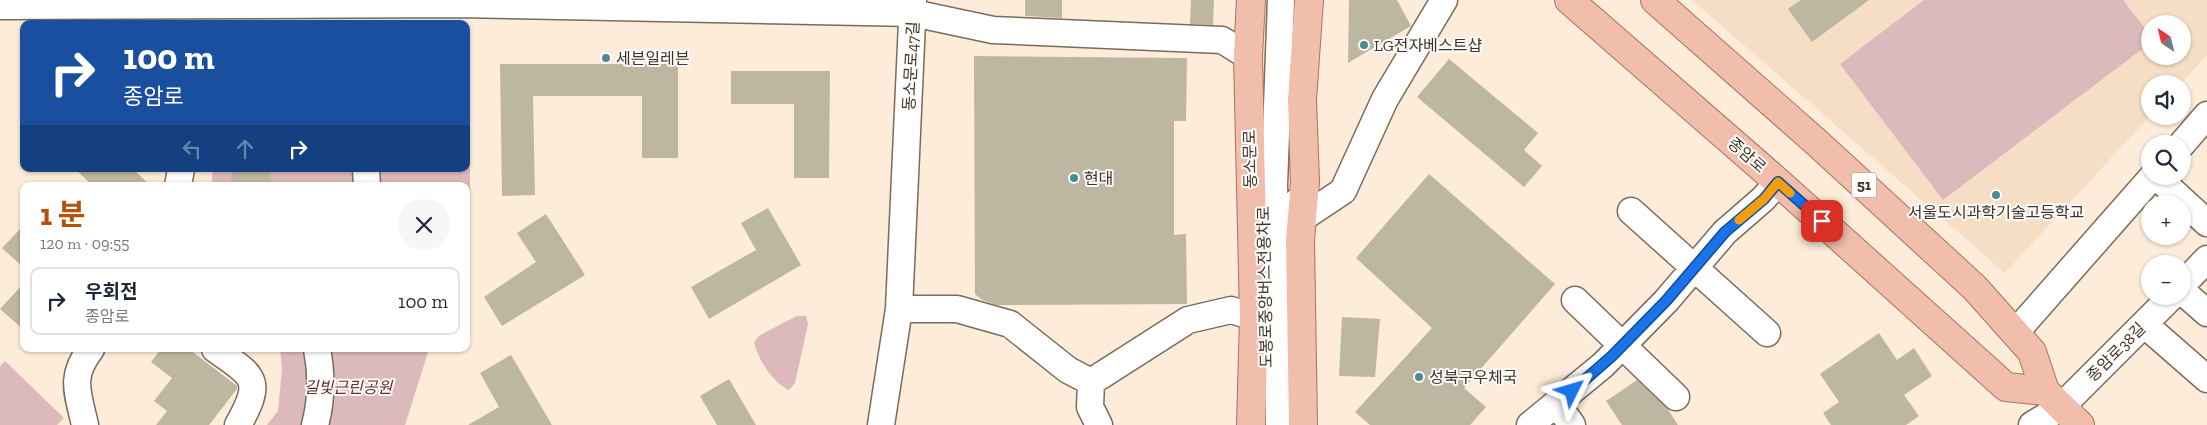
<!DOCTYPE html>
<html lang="ko">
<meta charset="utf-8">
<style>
:root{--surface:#fff;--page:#f6f6f7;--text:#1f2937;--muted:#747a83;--line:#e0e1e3;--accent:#b45309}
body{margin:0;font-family:"Zilla Slab","Noto Sans KR",serif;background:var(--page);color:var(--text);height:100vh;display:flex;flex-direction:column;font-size:19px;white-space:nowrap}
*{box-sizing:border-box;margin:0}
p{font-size:16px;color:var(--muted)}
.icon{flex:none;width:28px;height:28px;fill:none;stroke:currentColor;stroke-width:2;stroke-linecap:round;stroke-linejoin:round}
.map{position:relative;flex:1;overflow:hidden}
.sheet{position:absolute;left:20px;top:182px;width:450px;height:170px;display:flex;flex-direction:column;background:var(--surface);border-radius:10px;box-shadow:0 1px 4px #0004}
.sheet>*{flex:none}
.hud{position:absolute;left:20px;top:20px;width:450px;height:152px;border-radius:10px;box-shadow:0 1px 4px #0004;background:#1a4fa0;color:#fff;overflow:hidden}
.needle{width:32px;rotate:325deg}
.buttons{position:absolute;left:2141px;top:15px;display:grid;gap:10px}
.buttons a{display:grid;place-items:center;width:50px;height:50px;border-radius:50%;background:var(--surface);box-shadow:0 1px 4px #0004;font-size:25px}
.pin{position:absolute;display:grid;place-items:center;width:42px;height:42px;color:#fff;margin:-21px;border-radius:10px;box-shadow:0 2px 8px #0006}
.me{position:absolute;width:55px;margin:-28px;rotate:50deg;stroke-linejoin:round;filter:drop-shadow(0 0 4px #0008)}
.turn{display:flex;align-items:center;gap:18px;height:105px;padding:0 20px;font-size:22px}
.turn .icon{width:65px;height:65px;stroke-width:2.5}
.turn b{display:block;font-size:35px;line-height:42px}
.lanes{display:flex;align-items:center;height:48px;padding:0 20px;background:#0003;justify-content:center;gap:25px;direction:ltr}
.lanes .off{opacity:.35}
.round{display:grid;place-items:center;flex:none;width:52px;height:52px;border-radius:26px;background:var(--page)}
.summary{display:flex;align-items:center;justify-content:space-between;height:85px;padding:0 20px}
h1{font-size:30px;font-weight:700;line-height:38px;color:var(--accent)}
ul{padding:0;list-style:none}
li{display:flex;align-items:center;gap:15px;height:68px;margin:0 10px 8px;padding:0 10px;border:2px solid var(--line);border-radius:10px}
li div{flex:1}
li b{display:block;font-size:19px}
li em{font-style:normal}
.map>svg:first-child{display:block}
.built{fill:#f5dec5;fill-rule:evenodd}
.green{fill:#dcb9ba}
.building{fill:#bdb7a1}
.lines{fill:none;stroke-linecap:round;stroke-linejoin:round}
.minor-casing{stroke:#7a6b5b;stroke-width:29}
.major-casing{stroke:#ab725a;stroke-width:30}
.minor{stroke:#fff;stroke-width:26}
.major{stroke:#f1beab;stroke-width:28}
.route-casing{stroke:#114b97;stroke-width:12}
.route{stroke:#1a73e8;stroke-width:9}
.slow{stroke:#f59e0b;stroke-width:9}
.poi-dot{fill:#458d93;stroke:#fffbf8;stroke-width:2}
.labels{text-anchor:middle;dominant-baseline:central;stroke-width:4;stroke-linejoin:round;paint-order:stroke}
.shield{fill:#fffbf8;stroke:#76706a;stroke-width:1}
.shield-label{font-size:15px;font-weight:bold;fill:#3b352d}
.poi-label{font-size:16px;fill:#3b352d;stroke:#fffbf8;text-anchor:start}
.street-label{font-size:16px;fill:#3b352d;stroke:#fffbf8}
.park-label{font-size:16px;font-style:italic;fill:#622e33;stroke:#fffbf8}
</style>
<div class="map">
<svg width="2207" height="425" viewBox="0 0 2207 425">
<rect width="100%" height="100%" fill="#fdecd9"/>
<path class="built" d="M1692,0H2207V55L2180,84H2150V116L2005,273ZM2150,24H2182V56H2150Z"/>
<path class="green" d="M1924,0H2123L2150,35V43L1943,200L1840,64Z
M466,39H470V231L466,242V186H211L213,169H466Z
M797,316H806L808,324L795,383L789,390C774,384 757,358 754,342L760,335Z
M280,349H429L405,425H267L278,411L282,369Z
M5,361L64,418L57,425H0V366Z"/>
<path class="building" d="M1025,0H1062V18L1025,16Z
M1191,0H1214L1213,25L1190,24Z
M1349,0H1397L1411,26L1348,63Z
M1801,0H1869L1812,42L1788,9Z
M974,56L1187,58L1186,121H1174V235L1186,234L1187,304L997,305L982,300L975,294Z
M1449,59L1538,133L1524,150L1542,166L1524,187L1417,97Z
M500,64H678V158H642V96H533L535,195L502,196Z
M731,71H830L829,178H794V104H731Z
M75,169H133L151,186H93Z
M232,169H271L270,186H231Z
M1429,174L1555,284L1464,388L1486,407L1470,425H1370L1355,412L1432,328L1356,258Z
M768,208L801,265L709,319L691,287L756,250L741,223Z
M546,214L585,275L502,326L484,297L536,262L517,233Z
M24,225V268L2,248Z
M24,283V330L0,309Z
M1342,317L1380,319L1375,377L1339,376Z
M1879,333L1897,360L1914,348L1932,376L1904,395L1919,416L1906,425H1831L1823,413L1839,402L1820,374Z
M161,349H189L237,386V389L209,425H156L167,411L154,401L172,378L151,362Z
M511,355L552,425H468L499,407L480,373Z
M729,379L756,425H717L700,396Z
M1637,380L1667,408L1678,425H1622L1606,401Z"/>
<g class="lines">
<g class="minor-casing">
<path id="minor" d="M0,6L458,4L913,13L993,30L1222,40L1248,56
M2182,144L2207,115
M366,169L367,186
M2156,176L2207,223
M178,186L181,169
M1297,202L1301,219L1343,191L1385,99L1444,0
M1631,211L1767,333
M2182,285L2207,259
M2182,291L2207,313
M1575,300L1676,397
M899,309H957L1010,324L1068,370L1091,382
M2144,324L2207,379
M2015,333L2153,176
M215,349C254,377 264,379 238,425
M1091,382L1188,320L1231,310L1254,317
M1091,382L1090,407L1099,425
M1557,404L1572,425
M85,425C78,393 69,377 91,349
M315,425C322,399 322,375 317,349
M881,425L899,309L913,0
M1279,425L1278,302L1274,186L1281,0
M1530,425L1603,365L1666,301L1725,232L1763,199L1778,182
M2032,425L2060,408L2172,296"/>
</g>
<g class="major-casing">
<path id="major" d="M1569,0L1778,182L2006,387L2045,391
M1655,0L1815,141L1975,288L2032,352L2045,391L2080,425
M1251,425L1254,317L1248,56L1251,0
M1303,425L1300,240L1305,182L1302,100L1309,0"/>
</g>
<use href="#minor" class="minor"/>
<use href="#major" class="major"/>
</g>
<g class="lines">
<g class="route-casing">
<path id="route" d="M1572,391L1612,356L1666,301L1725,232L1764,199L1778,182L1822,221"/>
</g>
<use href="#route" class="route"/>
<path class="slow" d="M1739,220L1764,199L1778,182L1790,193"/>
</g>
<g class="poi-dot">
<circle cx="1364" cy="45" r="5"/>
<circle cx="606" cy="58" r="5"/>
<circle cx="1074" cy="178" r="5"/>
<circle cx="1996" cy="195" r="5"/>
<circle cx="1419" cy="377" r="5"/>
</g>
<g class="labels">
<rect class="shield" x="1851.5" y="172.5" width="25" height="25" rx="4"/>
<g class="shield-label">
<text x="1864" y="185">51</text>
</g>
<g class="poi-label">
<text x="1374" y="45">LG전자베스트샵</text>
<text x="616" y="58">세븐일레븐</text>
<text x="1084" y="178">현대</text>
<text x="1996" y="212" text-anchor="middle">서울도시과학기술고등학교</text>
<text x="1429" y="377">성북구우체국</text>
</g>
<g class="street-label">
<text transform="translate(911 66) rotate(-87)">동소문로47길</text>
<text transform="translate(1747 155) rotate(41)">종암로</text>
<text transform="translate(1250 159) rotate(-91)">동소문로</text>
<text transform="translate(1265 287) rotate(-91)">도봉로중앙버스전용차로</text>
<text transform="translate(2116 352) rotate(-45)">종암로38길</text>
</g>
<g class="park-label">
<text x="348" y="387">길빛근린공원</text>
</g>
</g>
</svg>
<div class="buttons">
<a><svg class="needle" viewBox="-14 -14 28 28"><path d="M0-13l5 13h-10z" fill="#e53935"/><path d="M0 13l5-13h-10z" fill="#747a83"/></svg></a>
<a><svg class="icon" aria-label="sound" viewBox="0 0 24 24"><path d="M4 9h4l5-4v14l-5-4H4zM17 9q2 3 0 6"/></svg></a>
<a><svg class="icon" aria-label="search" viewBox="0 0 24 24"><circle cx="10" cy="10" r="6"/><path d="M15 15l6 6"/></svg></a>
<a>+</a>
<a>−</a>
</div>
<div class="pin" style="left:1822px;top:221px;background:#d93025"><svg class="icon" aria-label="arrive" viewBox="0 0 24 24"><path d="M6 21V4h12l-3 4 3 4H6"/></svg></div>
<svg class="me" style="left:1572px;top:391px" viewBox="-20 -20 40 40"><path d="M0-17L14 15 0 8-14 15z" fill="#1a73e8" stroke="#fff" stroke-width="4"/></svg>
<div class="hud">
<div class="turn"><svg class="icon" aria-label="right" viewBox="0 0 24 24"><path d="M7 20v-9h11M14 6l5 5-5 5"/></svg><div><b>100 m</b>종암로</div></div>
<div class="lanes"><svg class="icon off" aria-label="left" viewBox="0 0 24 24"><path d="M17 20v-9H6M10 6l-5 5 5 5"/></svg><svg class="icon off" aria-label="ahead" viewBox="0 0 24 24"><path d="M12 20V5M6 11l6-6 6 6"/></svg><svg class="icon" aria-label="right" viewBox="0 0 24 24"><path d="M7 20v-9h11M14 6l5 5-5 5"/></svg></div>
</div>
<section class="sheet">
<div class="summary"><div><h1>1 분</h1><p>120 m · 09:55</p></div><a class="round"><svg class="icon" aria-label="close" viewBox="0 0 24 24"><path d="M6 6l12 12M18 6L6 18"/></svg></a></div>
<ul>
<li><svg class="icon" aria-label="right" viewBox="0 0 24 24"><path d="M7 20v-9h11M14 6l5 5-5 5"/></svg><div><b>우회전</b><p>종암로</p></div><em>100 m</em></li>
</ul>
</section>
</div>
